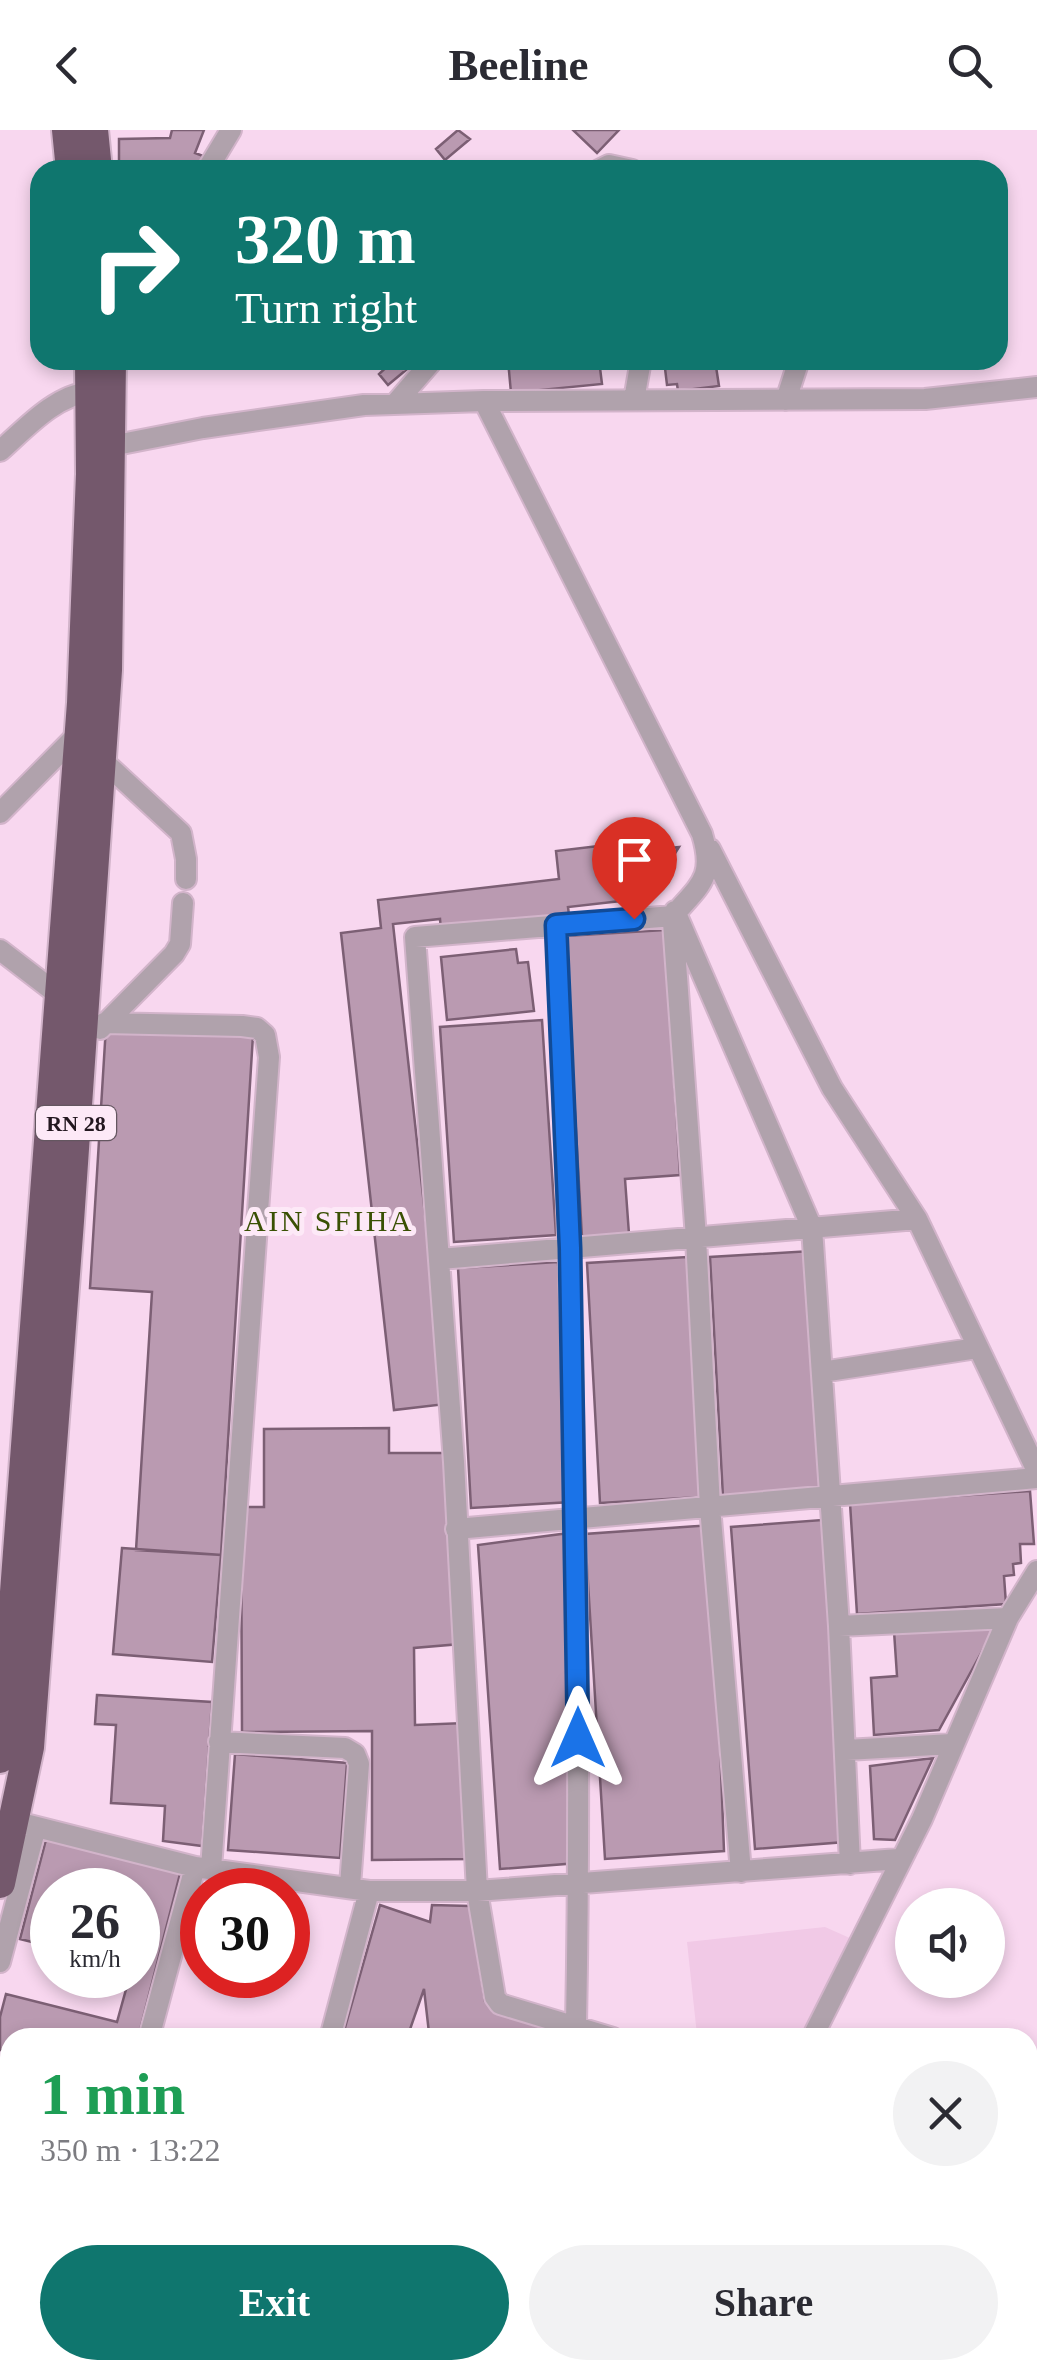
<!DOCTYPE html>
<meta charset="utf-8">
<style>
:root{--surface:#fff;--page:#f2f2f3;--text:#2b2b33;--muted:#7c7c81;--accent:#0f766e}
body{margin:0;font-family:"Times New Roman",serif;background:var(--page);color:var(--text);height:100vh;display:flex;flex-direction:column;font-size:38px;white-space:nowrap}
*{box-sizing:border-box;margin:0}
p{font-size:32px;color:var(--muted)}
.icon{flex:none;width:55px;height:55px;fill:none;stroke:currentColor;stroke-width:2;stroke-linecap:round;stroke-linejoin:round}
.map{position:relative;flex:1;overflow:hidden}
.panel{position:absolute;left:0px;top:1898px;width:1038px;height:352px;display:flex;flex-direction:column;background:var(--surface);border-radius:30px 30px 0 0;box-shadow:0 5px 15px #0003}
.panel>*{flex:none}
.guide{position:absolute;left:30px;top:30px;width:978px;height:210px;border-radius:30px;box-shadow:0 5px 15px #0003;background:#0f766e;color:#fff;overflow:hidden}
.fabs{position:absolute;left:895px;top:1758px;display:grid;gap:20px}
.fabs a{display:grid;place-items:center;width:110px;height:110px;border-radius:50%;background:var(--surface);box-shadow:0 5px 15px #0003;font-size:50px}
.speed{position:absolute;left:30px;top:1738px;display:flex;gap:20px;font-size:50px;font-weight:700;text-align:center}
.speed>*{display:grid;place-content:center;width:130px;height:130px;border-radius:50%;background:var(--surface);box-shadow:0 5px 15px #0003;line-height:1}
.speed small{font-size:25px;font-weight:400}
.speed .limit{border:15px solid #d22;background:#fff;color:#111}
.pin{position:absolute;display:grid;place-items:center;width:85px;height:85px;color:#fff;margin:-102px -42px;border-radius:50% 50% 50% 0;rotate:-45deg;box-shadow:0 0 10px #0007}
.pin .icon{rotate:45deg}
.me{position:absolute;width:110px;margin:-55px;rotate:0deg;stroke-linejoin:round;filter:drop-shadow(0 0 8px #0008)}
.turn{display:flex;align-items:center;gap:35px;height:210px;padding:0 40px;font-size:45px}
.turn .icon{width:130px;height:130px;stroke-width:2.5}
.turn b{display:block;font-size:70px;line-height:85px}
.round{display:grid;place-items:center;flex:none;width:105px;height:105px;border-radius:52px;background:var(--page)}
.summary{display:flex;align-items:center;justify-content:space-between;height:170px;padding:0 40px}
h1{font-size:60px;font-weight:600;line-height:75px;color:#1e9e55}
.primary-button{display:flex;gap:20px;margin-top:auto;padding:20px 40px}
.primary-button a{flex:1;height:115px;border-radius:60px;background:var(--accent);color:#fff;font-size:40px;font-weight:600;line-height:115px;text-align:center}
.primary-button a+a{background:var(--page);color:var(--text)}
header{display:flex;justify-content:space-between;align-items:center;height:130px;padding:0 40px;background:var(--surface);font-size:45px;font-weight:600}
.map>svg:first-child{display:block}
.built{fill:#f1c9e6}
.building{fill:#ba9ab1;stroke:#7c5f74;stroke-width:2.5}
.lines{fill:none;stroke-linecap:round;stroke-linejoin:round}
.minor-casing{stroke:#d2b4ca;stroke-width:24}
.highway-casing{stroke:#d2b4ca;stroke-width:34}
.minor{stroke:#b0a2ac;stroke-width:20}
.highway{stroke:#74586c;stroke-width:30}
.route-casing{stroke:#114b97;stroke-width:25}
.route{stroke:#1a73e8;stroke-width:18}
.labels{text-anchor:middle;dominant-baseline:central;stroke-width:10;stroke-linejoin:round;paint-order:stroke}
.shield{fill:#fde9f7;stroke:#645660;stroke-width:2.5}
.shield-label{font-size:22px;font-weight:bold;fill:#231720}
.quarter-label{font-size:30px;letter-spacing:2.5px;fill:#3a5104;stroke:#fde9f7}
</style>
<header><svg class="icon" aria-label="back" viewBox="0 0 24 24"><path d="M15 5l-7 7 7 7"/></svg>Beeline<svg class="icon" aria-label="search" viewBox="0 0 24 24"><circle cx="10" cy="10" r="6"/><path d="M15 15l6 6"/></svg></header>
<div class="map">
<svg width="1037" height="2249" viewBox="0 0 1037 2249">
<rect width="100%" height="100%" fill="#f8d7ef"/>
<path class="built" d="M825,1797L852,1809L801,1908H703L697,1905L687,1812Z
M88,2240H561L589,2249H85Z"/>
<path class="building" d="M172,0H204L195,23L203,26L197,40H176L158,33H119V9L170,8Z
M458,0L470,9L445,30L436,19Z
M573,0H619L597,23Z
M394,230L406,240L388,255L379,244Z
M508,230H599L602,254L511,263Z
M664,230H715L719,256L678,261L677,254L667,255Z
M650,710L651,720L679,717L647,768L568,777L569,785L441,800L440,789L393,794L446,1274L394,1280L341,803L381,798L378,770L559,749L556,721Z
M665,800L680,1045L625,1049L629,1104L582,1107L565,806Z
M516,819L518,833L528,832L534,881L447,890L441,827Z
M542,890L556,1105L454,1112L440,897Z
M106,896L253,905L221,1425L136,1420L152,1162L90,1158Z
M811,1121L824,1361L723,1367L710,1127Z
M687,1127L701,1367L600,1373L587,1133Z
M558,1132L571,1372L471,1378L458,1138Z
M389,1298V1323H448L460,1514L414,1518L415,1595L465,1593L470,1729L372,1730V1601L242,1602L241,1377H264V1299Z
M1030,1361L1034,1414H1020L1021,1433L1013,1434L1014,1445L1004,1446L1006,1474L857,1484L850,1373Z
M822,1390L845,1712L755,1719L731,1397Z
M712,1395L724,1721L605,1729L585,1404Z
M569,1403L578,1733L500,1739L478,1415Z
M122,1418L221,1425L212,1532L113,1524Z
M997,1494L939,1600L874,1605L871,1548L897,1546L894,1501Z
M97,1565L212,1572L202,1716L163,1711L165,1676L111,1673L116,1595L95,1594Z
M235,1624L347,1633L340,1728L228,1720Z
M933,1628L895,1710L874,1709L870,1636Z
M48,1702L182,1736L138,1908H10V1922L0,1920V1887L6,1864L117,1892L130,1845H138V1760H52V1817L20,1809Z
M380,1775L430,1792L432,1775L470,1776L485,1871L604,1908H440L429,1903L424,1859L407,1908H342Z
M0,1958L10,1961V2017L0,2014Z
M840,2240H940L937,2249H837Z"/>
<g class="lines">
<g class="minor-casing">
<path id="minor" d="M207,40L231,0
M599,40L609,35L632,40
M634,270L641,230
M786,270L799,230
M484,271L702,704C715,747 701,754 673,786L415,807L454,1332L477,1761L495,1867L500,1874L613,1908
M395,274L433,230
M111,316L203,298L364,275L484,271L925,269L1037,257
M0,321C25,299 55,265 90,262
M101,629L181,703L186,729V749
M0,683L79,603
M710,719L832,958L917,1089L1037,1341
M675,781L812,1098L839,1496L850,1734
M673,792L696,1108L710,1377L741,1742
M556,795C572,1162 583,1528 576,1895
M0,820L60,866
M104,893L242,896L257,898L265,905L269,927L211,1739
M100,899L174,824L180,814L183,773
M440,1129L917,1089
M822,1242L977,1218
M456,1399L1037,1348
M839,1496L1008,1488
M219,1612L345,1618L355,1624L359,1634L350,1756
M846,1620L952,1614
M13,1691L195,1737L369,1761H477L899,1729
M0,1832L36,1697
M149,1908L195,1737
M330,1908L369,1761
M812,1908L922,1689L1008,1488L1037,1441
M0,2041L10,2044
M1028,2108L1037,2115
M519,2240L548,2249
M583,2240L610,2249
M95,2249L98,2240
M641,2249L643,2240
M683,2249L685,2240
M818,2249L821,2240
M953,2249L956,2240"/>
</g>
<g class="highway-casing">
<path id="highway" d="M67,0L71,40
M93,0L97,40
M0,1628L5,1595L82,573L91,344L90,230
M0,1753L29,1617L69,1091L107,540L111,230"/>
</g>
<use href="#minor" class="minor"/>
<use href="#highway" class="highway"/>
</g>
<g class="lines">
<g class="route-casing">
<path id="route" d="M578,1608L570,1118L556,795L634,789"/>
</g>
<use href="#route" class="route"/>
</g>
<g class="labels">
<rect class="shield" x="36" y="976" width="80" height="34" rx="8"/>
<g class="shield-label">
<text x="76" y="993">RN 28</text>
</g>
<g class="quarter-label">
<text x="329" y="1090">AIN SFIHA</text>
</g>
</g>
</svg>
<div class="fabs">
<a><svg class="icon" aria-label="sound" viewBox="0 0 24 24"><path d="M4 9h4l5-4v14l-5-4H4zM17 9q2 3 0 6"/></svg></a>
</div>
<div class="speed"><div>26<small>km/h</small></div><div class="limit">30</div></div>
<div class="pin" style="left:634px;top:789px;background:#d93025"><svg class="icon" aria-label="arrive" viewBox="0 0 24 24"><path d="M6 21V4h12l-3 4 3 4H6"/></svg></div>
<svg class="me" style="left:578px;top:1608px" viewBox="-20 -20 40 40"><path d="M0-17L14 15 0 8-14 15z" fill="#1a73e8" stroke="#fff" stroke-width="4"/></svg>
<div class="guide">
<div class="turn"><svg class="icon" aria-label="right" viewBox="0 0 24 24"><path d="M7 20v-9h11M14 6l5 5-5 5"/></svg><div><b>320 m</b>Turn right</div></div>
</div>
<section class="panel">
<div class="summary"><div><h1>1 min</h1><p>350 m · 13:22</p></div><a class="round"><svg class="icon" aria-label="close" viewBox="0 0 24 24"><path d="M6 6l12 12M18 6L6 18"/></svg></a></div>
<div class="primary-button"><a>Exit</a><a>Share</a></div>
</section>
</div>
